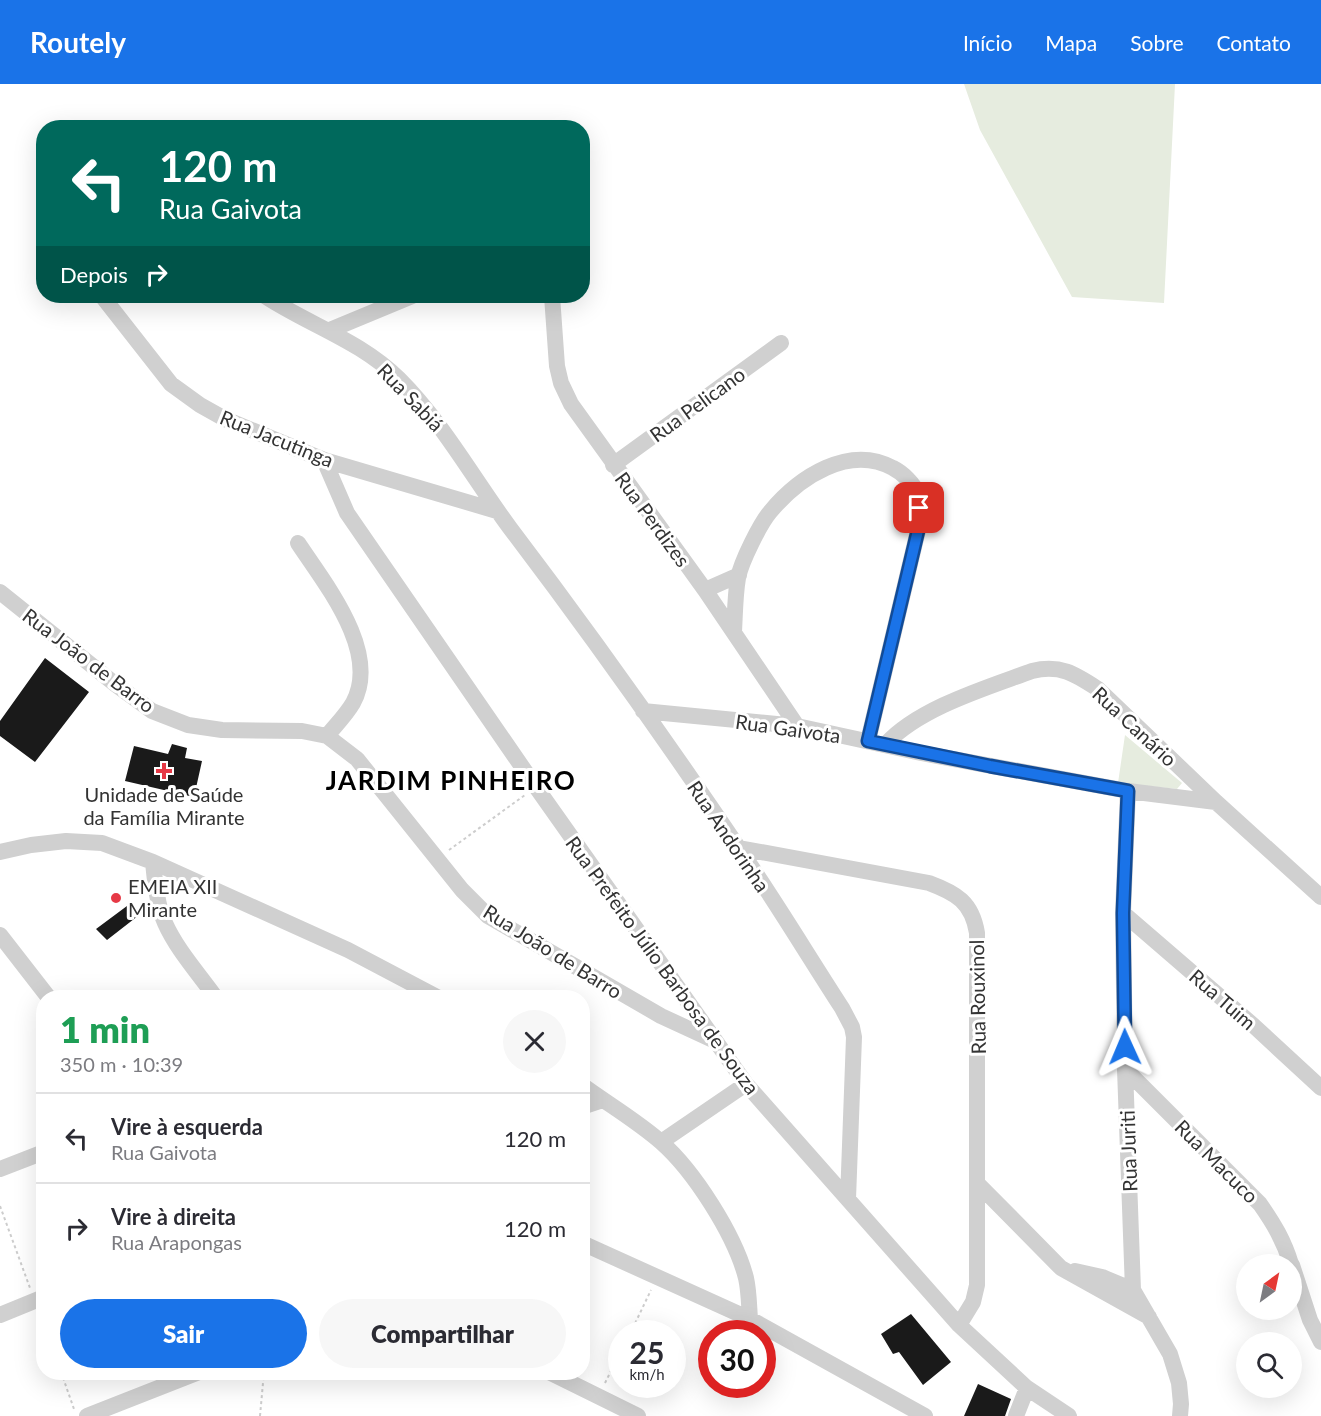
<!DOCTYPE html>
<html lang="pt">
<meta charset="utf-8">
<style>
:root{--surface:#fff;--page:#f7f7f7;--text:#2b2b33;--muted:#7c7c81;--line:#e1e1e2;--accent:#1a73e8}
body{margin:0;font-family:Lato,sans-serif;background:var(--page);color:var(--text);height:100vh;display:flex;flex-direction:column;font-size:22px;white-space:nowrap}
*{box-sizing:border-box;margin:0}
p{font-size:20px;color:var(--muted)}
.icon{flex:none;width:33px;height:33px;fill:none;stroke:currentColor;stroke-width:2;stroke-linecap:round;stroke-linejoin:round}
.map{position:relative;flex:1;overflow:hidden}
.side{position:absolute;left:36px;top:906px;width:554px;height:390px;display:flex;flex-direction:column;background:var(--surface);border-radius:24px;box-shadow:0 6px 24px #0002}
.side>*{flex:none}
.banner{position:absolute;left:36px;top:36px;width:554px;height:183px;border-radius:24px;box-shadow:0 6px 24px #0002;background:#00695c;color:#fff;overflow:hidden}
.needle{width:39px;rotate:33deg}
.tools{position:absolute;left:1236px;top:1170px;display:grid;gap:12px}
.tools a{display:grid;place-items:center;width:66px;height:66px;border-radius:50%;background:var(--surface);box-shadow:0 6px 24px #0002;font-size:30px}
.speed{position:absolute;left:608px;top:1236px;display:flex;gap:12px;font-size:30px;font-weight:700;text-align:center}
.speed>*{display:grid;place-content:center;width:78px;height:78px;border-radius:50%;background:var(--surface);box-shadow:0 6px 24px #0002;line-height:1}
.speed small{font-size:15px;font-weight:400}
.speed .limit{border:9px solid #d22;background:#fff;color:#111}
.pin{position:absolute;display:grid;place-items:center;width:51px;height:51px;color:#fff;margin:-26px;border-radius:12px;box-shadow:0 3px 9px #0006}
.me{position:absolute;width:66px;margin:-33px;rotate:359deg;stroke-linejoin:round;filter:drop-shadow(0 0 4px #0008)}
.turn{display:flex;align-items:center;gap:21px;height:126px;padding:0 24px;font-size:27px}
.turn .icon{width:78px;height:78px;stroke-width:2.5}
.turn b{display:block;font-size:42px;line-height:51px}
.then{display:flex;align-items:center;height:57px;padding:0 24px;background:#0003;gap:12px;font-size:22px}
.round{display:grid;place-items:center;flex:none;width:63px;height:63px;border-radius:32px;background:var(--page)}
.overview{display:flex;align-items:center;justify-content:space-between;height:102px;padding:0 24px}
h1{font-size:36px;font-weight:800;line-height:45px;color:#1e9e55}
.action{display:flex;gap:12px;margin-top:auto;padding:12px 24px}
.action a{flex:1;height:69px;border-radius:36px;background:var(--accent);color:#fff;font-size:24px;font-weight:800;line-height:69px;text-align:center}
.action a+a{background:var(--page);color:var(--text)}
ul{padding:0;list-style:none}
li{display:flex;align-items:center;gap:18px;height:90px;padding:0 24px;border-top:2px solid var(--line)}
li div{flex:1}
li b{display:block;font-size:22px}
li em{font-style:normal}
header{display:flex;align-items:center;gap:36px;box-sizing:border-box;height:84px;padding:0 30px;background:var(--accent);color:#fff}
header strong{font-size:28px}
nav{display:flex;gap:33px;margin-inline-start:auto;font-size:21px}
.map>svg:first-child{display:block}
.green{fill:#e6ecdf}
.building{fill:#1a1a1a}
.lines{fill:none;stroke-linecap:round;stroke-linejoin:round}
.path{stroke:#cdcdcd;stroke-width:2;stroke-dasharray:3 3;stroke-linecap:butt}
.street{stroke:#d0d0d0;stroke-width:16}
.route-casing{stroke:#114b97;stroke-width:15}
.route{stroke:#1a73e8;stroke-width:10}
.poi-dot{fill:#e63946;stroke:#fff;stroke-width:2}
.labels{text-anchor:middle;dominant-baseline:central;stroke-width:6;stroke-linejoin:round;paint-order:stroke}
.street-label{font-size:20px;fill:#333;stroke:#fff}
.poi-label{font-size:20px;fill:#333;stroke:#fff}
.district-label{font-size:26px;font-weight:bold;letter-spacing:1.5px;fill:#000;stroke:#fff}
</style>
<header>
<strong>Routely</strong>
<nav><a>Início</a><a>Mapa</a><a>Sobre</a><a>Contato</a></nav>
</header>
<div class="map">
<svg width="1321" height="1332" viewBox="0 0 1321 1332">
<rect width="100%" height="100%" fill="#fff"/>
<path class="green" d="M964,0H1175L1164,219L1072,213L980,46Z
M1125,651L1182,699L1177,705L1118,699Z"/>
<path class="building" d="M45,574L89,608L35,678L0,652V637Z
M172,660L187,664L185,674L202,677L194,713L125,697L134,662L168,670Z
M131,819L143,828L107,856L96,845Z
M911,1230L951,1278L923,1301L899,1268L893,1270L881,1250Z
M978,1300L1011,1315L1005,1332H964Z"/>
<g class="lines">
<path class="path" d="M449,766L525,711
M0,1122L30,1204
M40,1232L44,1241
M630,1250L651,1206
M61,1288L74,1325
M605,1299L621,1267
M260,1332L264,1288"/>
<path class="street" d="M102,212L171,300L200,321L225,335L324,376L497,427
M265,212C309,241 361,257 399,295C443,339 473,394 510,444C589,548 665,655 738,763C774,815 807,870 842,924L852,943L854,953L848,1115
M552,212L557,282L561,299L571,320L705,506L797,642
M330,246L412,212
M324,376L347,429L536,703L746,1000L959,1241L1027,1304L1069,1332
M613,381L781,259
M298,459C325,500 381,568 353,619C346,631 335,642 327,652
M705,506L739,491
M0,508L115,600L152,627L188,641L222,646L302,647L327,652L357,675L462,806L488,832L661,932L713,956
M734,548C735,530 735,512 738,494C741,478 760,440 770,428C799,393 849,360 893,384C903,389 914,400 918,410C921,418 919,430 920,438L868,657
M643,627L797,642L921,669L1128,707L1216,718
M886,660C919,624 986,604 1032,587C1060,580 1075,590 1098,605L1216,718L1321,813
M1128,707L1123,829L1125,985L1133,1206L1170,1270L1179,1299L1181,1320L1180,1332
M739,764L929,799C956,809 972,818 977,849V1201L973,1218L959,1241
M0,768L31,761L66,757L102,759L153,778L348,866L439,914
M153,778C155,798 157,821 165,839C177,866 199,890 216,914
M1123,829L1254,942L1321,1004
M0,851L49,914
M1125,985L1260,1120C1274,1140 1284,1157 1291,1180
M582,1001C608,1020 637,1037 661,1058C694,1087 735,1151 746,1194C749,1207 749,1222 750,1235
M582,1023L603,1016
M661,1058L746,1000
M0,1085L44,1068
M979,1101L1061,1184L1149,1233
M582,1159L750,1235L925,1332
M1292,1181L1310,1236L1321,1258
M1075,1187L1102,1193L1133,1206
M0,1231L44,1213
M549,1288L638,1332
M87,1332L199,1288
M1016,1332L1027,1304"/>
</g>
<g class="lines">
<g class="route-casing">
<path id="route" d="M919,424L920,438L868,657L990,682L1128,707L1123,829L1125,963"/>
</g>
<use href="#route" class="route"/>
</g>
<g class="poi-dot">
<path d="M161 678h6v6h6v6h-6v6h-6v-6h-6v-6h6z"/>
<circle cx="116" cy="814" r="6"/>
</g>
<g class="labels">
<g class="street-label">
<text transform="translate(411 313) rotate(46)">Rua Sabiá</text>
<text transform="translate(697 320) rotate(-36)">Rua Pelicano</text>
<text transform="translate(277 354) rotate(22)">Rua Jacutinga</text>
<text transform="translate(653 435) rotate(54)">Rua Perdizes</text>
<text transform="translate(89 576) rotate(37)">Rua João de Barro</text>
<text transform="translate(1135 642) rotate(43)">Rua Canário</text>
<text transform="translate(788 644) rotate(8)">Rua Gaivota</text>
<text transform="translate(729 752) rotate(56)">Rua Andorinha</text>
<text transform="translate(553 867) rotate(32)">Rua João de Barro</text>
<text transform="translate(663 881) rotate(54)">Rua Prefeito Júlio Barbosa de Souza</text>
<text transform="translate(977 913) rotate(-91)">Rua Rouxinol</text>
<text transform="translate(1223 915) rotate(41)">Rua Tuim</text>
<text transform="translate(1128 1067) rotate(-92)">Rua Juriti</text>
<text transform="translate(1217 1077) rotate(45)">Rua Macuco</text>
</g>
<g class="poi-label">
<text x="164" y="710">Unidade de Saúde<tspan x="164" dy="23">da Família Mirante</tspan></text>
<text x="128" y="802" text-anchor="start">EMEIA XII<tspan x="128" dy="23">Mirante</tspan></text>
</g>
<g class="district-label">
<text x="451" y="696">JARDIM PINHEIRO</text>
</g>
</g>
</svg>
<div class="tools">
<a><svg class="needle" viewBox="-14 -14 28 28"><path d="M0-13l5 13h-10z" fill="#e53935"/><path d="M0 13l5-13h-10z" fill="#7c7c81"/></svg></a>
<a><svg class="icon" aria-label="search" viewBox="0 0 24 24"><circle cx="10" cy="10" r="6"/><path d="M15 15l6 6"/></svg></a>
</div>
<div class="speed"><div>25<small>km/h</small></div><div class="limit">30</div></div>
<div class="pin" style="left:919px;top:424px;background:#d93025"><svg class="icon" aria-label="arrive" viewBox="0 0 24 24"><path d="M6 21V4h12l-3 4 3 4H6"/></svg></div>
<svg class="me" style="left:1125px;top:963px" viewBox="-20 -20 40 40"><path d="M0-17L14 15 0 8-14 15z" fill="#1a73e8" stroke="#fff" stroke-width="4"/></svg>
<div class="banner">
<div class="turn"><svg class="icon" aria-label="left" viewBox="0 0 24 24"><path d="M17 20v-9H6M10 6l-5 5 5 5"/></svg><div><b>120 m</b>Rua Gaivota</div></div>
<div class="then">Depois<svg class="icon" aria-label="right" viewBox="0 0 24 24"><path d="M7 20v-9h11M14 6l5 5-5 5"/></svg></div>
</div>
<section class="side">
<div class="overview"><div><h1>1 min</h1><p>350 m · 10:39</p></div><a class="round"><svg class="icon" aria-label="close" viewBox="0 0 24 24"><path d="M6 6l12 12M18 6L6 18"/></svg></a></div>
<ul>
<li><svg class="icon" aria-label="left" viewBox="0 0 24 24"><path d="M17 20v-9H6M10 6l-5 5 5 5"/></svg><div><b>Vire à esquerda</b><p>Rua Gaivota</p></div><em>120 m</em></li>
<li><svg class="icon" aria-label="right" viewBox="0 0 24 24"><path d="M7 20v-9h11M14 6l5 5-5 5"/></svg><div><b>Vire à direita</b><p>Rua Arapongas</p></div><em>120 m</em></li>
</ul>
<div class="action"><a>Sair</a><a>Compartilhar</a></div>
</section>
</div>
